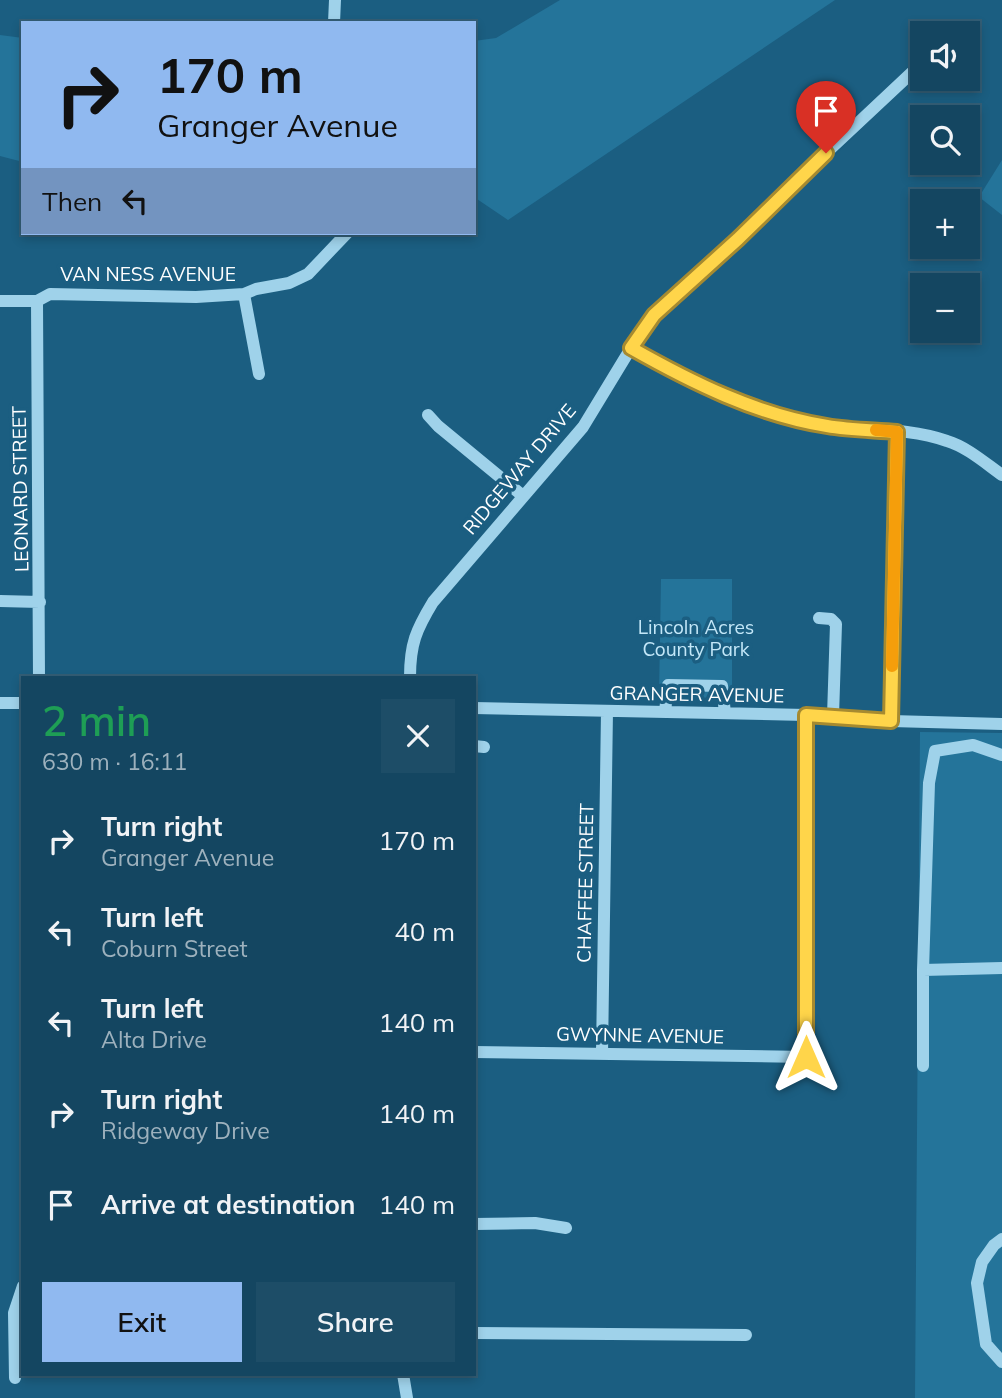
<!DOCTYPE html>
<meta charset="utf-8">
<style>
:root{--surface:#144661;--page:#1d4d67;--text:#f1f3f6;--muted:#9db1bd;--line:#335e76;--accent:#90b9f0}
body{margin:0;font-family:Mulish,sans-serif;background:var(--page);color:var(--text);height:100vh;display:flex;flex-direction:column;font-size:26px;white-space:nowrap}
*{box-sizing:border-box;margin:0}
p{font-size:23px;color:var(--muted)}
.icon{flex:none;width:38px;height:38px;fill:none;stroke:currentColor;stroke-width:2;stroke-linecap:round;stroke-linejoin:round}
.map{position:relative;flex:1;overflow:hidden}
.details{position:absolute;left:21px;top:676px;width:455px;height:700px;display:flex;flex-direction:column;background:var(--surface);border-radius:0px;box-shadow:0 4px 10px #0003,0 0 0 2px var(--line)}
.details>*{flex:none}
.hud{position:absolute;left:21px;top:21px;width:455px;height:214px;border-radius:0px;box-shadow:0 4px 10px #0003,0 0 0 2px var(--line);background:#90b9f0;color:#111;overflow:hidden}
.controls{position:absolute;left:910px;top:21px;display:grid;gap:14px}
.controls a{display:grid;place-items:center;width:70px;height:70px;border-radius:0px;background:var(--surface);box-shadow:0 4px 10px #0003,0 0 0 2px var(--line);font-size:35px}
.pin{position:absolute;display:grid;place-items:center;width:60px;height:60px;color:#fff;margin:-72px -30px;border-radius:50% 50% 50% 0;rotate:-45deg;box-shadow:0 0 7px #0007}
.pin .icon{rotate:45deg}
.me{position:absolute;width:77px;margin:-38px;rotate:0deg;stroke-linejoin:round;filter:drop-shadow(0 0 5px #0008)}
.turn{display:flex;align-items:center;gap:24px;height:147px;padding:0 21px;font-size:32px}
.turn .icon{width:91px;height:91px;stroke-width:2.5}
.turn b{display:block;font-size:49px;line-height:60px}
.then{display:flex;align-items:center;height:66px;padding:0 21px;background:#0003;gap:14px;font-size:26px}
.round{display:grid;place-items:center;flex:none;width:74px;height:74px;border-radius:0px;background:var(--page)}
.summary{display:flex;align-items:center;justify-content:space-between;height:119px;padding:0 21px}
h1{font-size:42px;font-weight:600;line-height:52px;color:#1e9e55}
.primary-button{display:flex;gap:14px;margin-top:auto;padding:14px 21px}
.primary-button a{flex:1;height:80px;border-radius:0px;background:var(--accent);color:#111;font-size:28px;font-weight:600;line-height:80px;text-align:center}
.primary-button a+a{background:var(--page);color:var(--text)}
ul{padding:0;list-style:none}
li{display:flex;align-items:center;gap:21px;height:91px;padding:0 21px}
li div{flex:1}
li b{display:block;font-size:26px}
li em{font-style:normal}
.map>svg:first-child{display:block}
.green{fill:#24749a}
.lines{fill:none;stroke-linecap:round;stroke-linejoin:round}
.minor{stroke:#9fd2ea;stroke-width:12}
.route-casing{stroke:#a68a30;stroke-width:18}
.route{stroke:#ffd54a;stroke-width:12}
.slow{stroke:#f59e0b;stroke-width:12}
.labels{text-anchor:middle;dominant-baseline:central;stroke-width:7;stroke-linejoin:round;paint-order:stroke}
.street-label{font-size:19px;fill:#fff;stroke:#1b5e81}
.park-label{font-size:19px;fill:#c3e7f8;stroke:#1b5e81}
</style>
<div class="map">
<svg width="1002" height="1398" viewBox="0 0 1002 1398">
<rect width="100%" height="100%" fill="#1b5e81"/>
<path class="green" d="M560,0H835L508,220L474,197V41L496,38Z
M0,35L23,38V162L0,156Z
M1002,160V215L979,197Z
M661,579H732V698L659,697Z
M920,732L1002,733V1398H915Z"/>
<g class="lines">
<path class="minor" d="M334,23L335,0
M244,294L259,374
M0,301H37L50,294L196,297L244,294L256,289L289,283L308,274L347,233
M37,301L39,677
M631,348C683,377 735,403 793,419C843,433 898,424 947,441C967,447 985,463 1002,475
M428,415L438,426L523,496
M0,601L40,602
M819,618L831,619L836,624L833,716
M410,677C410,644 416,630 433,602L583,427L631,348L654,315L738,239L826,153L922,63
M0,703H23
M474,708L806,715L891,721L1002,724
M665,712L668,685L722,686L725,713
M891,721L897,432
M474,746L484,747
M923,970L1002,968
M474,1052L806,1057V715
M602,1054L607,711
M923,1066V970L929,783L935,751L973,745L1002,755
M474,1224L535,1223L566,1228
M1002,1239L994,1245L982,1262L977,1283L986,1344L1002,1362
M474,1333L746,1335
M403,1374L407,1398
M15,1378L14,1313L23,1286"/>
</g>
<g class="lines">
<g class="route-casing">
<path id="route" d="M806,1057V715L891,721L897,432C874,430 850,430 827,426C757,415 691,382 631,348L654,315L738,239L826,153"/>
</g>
<use href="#route" class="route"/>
<path class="slow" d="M876,430L897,432L892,666"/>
</g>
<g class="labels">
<g class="street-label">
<text x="148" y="274">VAN NESS AVENUE</text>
<text transform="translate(519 469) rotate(-50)">RIDGEWAY DRIVE</text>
<text transform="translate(20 489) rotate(-91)">LEONARD STREET</text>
<text transform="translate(697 694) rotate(1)">GRANGER AVENUE</text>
<text transform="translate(585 883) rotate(-89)">CHAFFEE STREET</text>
<text transform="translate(640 1035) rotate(1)">GWYNNE AVENUE</text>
</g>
<g class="park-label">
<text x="696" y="627">Lincoln Acres<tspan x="696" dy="22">County Park</tspan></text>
</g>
</g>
</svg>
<div class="controls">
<a><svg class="icon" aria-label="sound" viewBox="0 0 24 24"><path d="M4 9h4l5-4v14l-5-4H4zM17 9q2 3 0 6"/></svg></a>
<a><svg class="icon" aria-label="search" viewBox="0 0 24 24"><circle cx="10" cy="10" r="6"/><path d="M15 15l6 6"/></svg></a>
<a>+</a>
<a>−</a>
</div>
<div class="pin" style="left:826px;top:153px;background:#d93025"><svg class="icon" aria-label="arrive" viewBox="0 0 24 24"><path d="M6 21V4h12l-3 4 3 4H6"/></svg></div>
<svg class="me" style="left:806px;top:1057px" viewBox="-20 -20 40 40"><path d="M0-17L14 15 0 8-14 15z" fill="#ffd54a" stroke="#fff" stroke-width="4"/></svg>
<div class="hud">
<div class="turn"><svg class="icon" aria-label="right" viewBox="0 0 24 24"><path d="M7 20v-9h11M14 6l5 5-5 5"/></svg><div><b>170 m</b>Granger Avenue</div></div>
<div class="then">Then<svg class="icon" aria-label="left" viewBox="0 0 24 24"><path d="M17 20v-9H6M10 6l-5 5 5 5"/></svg></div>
</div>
<section class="details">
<div class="summary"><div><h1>2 min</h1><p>630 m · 16:11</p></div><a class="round"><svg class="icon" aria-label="close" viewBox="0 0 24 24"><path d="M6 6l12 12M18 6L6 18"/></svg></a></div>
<ul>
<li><svg class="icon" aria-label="right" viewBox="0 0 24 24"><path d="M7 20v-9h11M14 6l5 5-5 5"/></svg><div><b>Turn right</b><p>Granger Avenue</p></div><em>170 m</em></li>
<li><svg class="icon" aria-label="left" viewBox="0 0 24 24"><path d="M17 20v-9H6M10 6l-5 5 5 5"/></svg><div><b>Turn left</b><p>Coburn Street</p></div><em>40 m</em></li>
<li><svg class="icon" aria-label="left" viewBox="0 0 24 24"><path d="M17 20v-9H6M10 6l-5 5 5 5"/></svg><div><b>Turn left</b><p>Alta Drive</p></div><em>140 m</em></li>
<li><svg class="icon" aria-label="right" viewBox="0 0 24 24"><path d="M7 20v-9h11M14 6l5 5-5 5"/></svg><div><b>Turn right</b><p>Ridgeway Drive</p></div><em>140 m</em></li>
<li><svg class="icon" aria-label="arrive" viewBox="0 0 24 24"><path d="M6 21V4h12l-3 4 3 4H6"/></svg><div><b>Arrive at destination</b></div><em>140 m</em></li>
</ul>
<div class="primary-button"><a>Exit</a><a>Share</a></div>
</section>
</div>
